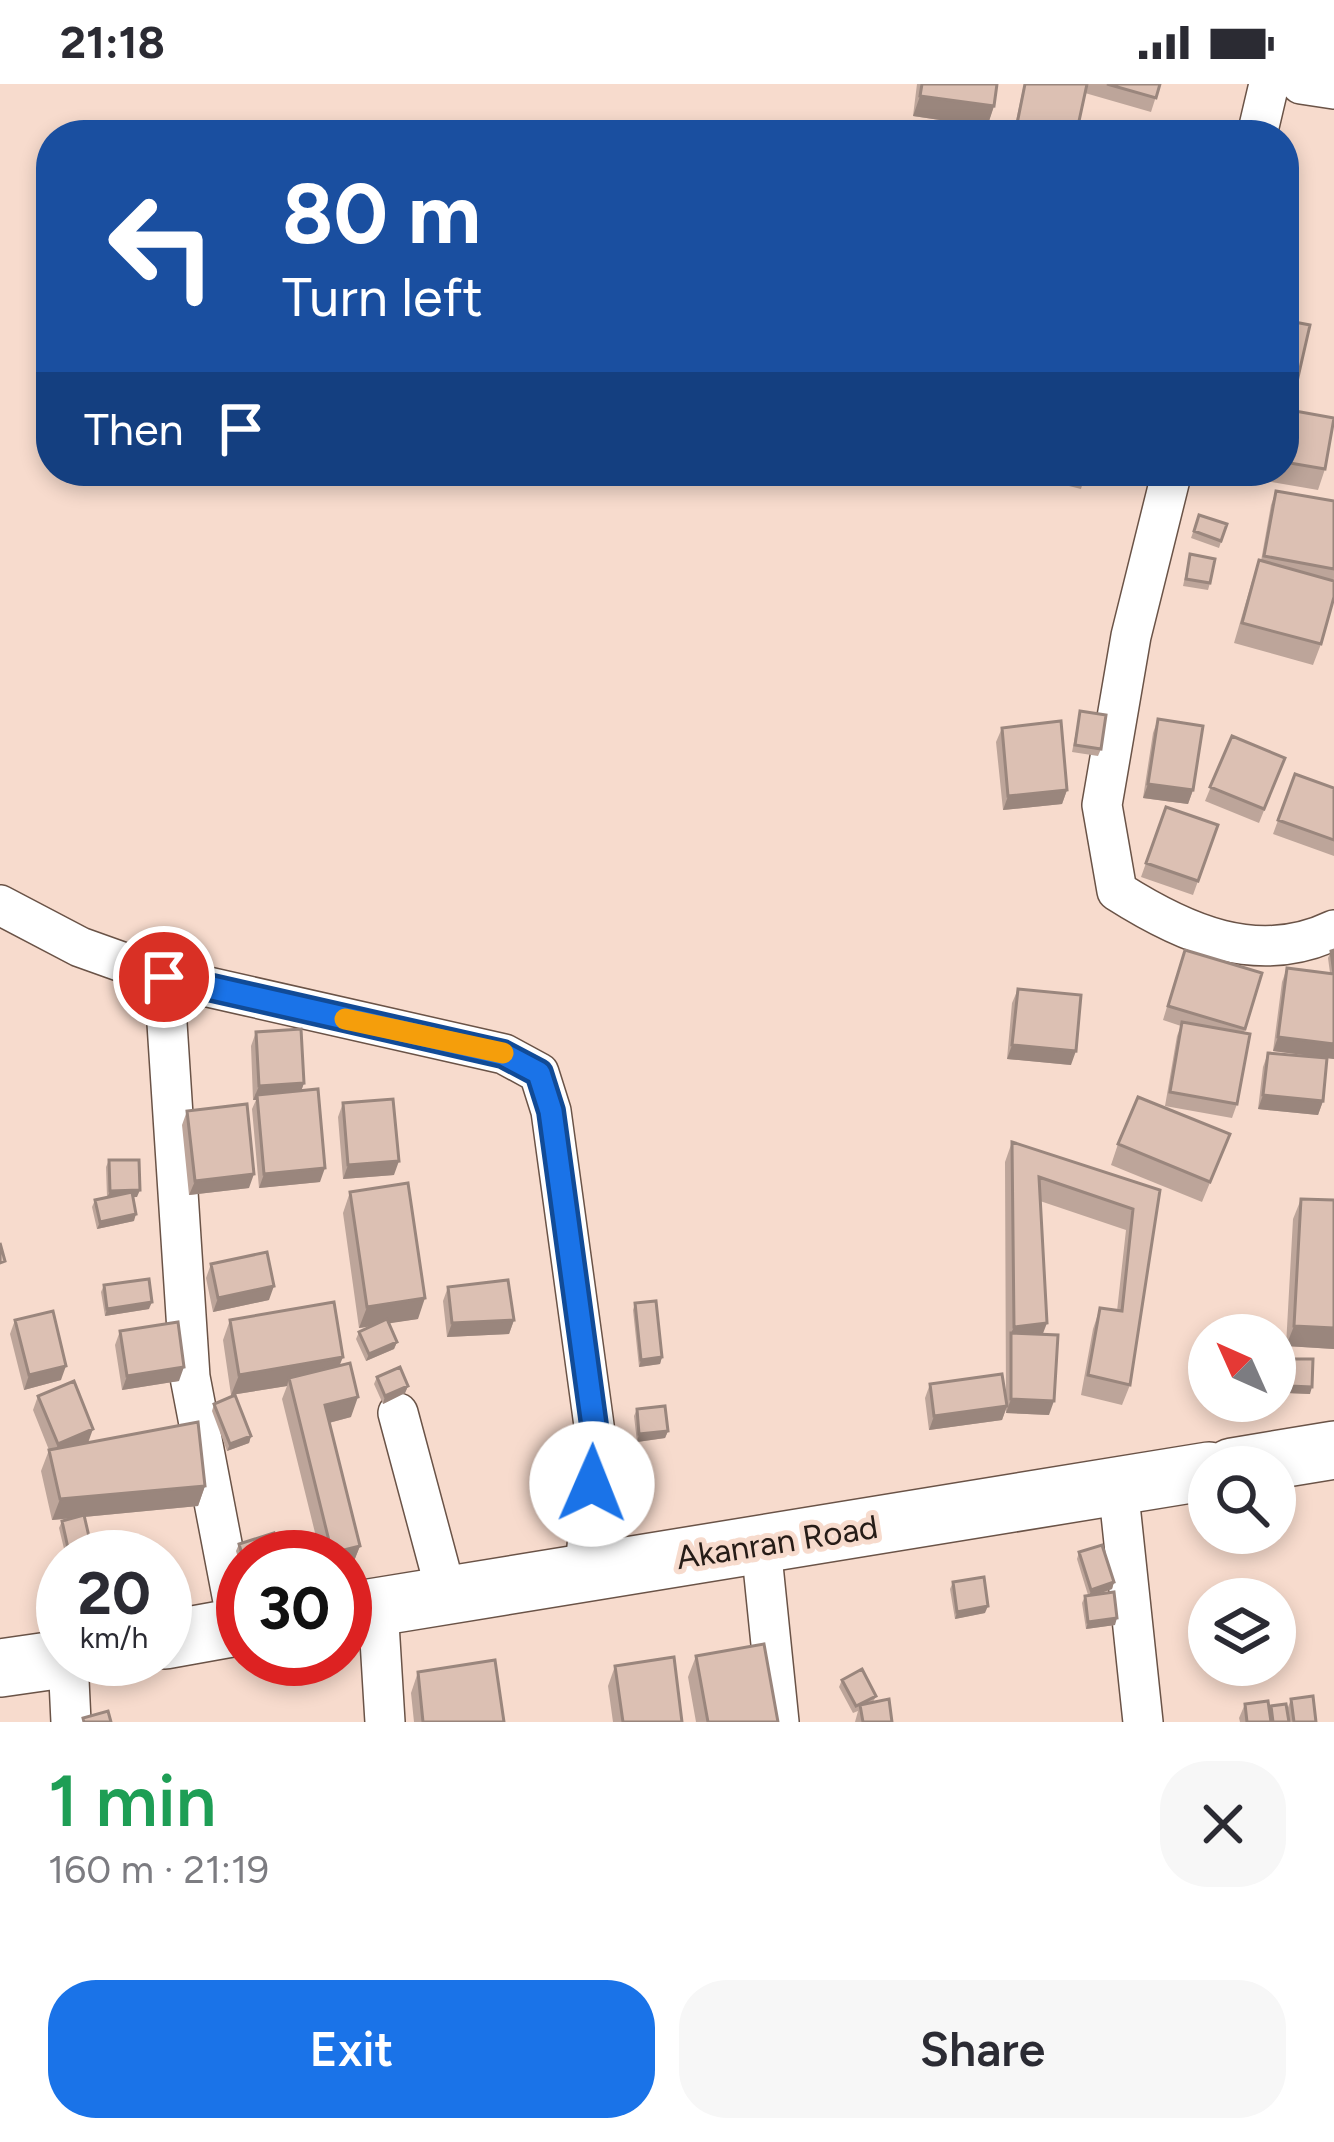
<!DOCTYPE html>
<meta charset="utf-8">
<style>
:root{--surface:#fff;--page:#f7f7f7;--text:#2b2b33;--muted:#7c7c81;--accent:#1a73e8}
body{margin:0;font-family:Figtree,sans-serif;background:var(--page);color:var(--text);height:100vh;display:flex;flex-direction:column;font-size:45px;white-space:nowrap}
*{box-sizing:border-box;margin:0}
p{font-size:39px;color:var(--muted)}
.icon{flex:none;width:66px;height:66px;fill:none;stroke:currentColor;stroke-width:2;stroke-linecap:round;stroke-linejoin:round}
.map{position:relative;height:1638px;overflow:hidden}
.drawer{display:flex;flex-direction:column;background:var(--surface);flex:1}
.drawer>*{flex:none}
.hud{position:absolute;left:36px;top:36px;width:1263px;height:366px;border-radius:48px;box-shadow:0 6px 18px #0003;background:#1a4fa0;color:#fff;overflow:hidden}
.needle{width:78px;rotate:315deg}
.buttons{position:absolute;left:1188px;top:1230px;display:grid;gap:24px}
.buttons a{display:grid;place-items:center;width:108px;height:108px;border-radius:50%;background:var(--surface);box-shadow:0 6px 18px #0003;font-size:60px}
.speed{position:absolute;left:36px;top:1446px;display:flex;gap:24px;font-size:60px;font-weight:700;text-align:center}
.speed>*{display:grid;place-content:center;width:156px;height:156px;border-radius:50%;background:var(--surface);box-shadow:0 6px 18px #0003;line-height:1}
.speed small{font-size:30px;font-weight:400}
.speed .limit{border:18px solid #d22;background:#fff;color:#111}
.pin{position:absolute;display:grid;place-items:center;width:102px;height:102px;color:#fff;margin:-51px;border:6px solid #fff;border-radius:50%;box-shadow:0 3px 12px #0007}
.me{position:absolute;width:132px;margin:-66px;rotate:1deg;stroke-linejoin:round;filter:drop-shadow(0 0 9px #0008)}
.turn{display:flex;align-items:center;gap:42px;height:252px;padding:0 48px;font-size:54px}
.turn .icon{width:156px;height:156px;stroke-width:2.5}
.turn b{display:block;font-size:84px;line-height:102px}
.then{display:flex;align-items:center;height:114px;padding:0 48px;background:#0003;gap:24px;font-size:45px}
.round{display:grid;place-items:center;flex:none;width:126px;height:126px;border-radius:48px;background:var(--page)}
.summary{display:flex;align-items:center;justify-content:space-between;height:204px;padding:0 48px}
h1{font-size:72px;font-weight:600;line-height:90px;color:#1e9e55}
.button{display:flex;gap:24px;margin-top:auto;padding:24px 48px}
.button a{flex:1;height:138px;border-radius:48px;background:var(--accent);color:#fff;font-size:48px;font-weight:600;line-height:138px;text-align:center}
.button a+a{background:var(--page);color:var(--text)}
.status{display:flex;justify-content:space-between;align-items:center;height:84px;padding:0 60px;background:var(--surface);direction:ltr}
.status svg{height:33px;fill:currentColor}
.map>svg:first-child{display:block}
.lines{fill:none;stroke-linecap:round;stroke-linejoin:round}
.street-casing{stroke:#6a5347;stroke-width:42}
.secondary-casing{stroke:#6a5347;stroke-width:60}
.street{stroke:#fff;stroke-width:39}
.secondary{stroke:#fff;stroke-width:57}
.wall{fill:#bda59a}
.shaded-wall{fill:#9a867d}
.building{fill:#dcc0b3;stroke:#9a867d;stroke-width:3}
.route-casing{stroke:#114b97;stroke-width:30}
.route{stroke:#1a73e8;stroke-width:21}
.slow{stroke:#f59e0b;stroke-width:21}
.labels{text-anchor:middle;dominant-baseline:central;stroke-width:10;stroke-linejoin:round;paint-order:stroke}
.street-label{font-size:33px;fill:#261c17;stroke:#f7dbcd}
</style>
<div class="status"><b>21:18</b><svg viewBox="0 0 49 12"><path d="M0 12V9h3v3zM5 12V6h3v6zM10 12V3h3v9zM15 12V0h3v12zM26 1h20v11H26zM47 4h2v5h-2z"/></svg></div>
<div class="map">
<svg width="1334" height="1638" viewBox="0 0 1334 1638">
<rect width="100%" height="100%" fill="#f7dbcd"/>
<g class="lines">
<g class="street-casing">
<path id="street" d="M1301,0L1334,5
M1257,51L1269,0
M1172,387L1131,552L1102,721L1117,807C1183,849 1257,883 1334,846
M0,821L80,863L164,893L504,970L539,989L551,1027L596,1356L585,1487
M164,893L190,1293L238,1543
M398,1329L446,1508
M1118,1402L1143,1638
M761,1462L779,1638
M378,1523L385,1638
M68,1575L71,1638"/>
</g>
<g class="secondary-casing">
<path id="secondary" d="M1232,1383L1334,1366
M345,1528L1209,1387
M165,1556L243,1542
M0,1584L63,1575"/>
</g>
<use href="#street" class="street"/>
<use href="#secondary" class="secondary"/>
</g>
<path class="wall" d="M917,0H997L994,22L987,43L913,32Z
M1024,0H1160L1151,28L1085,9L1076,51H1013Z
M1284,236L1296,302L1291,316L1284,315Z
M1284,325L1325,385L1318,406L1220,389V387H1284Z
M1060,387H1086L1081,405L1057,399Z
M1276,407L1334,417V494L1321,560L1313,581L1234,559L1252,497L1261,477L1271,421Z
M1199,431L1227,440L1219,464L1191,454Z
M1190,470L1210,499L1208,506L1183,502Z
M1080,627L1101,665L1098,672L1072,668Z
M1158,635L1193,706L1188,720L1143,714L1153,649Z
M1002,644L1067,706L1062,720L1003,726L996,658Z
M1232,652L1285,674L1259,739L1205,717Z
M1295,690L1334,704V772L1273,750Z
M1166,723L1218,741L1193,811L1141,793Z
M1334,866V975L1273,967L1282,898L1287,884L1330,889L1328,874L1331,867Z
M1180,880L1262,889L1244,949L1237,1020L1232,1034L1165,1022L1177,952L1181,942L1163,936Z
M1018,905L1071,981L1007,975L1012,919Z
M256,948L304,999L301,1007L320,1098L259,1104L252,1025L256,1016H253L251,962Z
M1268,969L1323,1017L1318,1031L1258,1025L1263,983Z
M343,1019L394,1091L343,1095L338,1033Z
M187,1027L249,1104L189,1111L182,1041Z
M1230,1050L1202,1118L1111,1081L1118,1060Z
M1012,1058L1160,1106L1130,1301L1122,1321L1081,1311L1093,1245L1100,1224L1117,1227L1126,1146L1040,1117L1043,1250L1049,1331L1006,1329V1325L1002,1336L929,1346L925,1314L930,1300L1006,1315L1005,1078Z
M109,1076L137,1113H133L134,1137L97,1145L92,1123L95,1116L107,1113L106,1083Z
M350,1108L418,1235L388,1239L397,1258L394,1265L366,1277L356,1255L359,1248L372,1242L359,1244L343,1129Z
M1301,1115L1334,1265L1286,1262L1293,1135Z
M211,1180L269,1216L213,1228L206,1194Z
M104,1201L149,1225L105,1232L101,1208Z
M448,1203L514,1236L509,1250L447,1253L443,1217Z
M635,1219L662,1273L660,1280L639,1283L633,1226Z
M15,1236L61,1296L24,1306L10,1250Z
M230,1236L339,1282L351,1333L329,1339L360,1462L352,1482L345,1484V1473H321L282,1315L287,1302L231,1311L223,1256Z
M120,1247L179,1297L122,1306L115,1261Z
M1290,1275L1310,1310L1287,1309V1282Z
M377,1293L408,1302L405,1309L383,1320L374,1300Z
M38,1312L88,1359L205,1402L198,1422L84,1433L92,1473H66L59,1444L62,1437L74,1434L52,1436L41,1387L49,1366L33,1326Z
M214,1320L251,1352L249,1359L227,1367L212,1327Z
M637,1325L668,1347L665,1354L637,1358L634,1332Z
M239,1460L243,1473V1490L236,1467Z
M1079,1468L1114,1498L1112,1505L1099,1510L1115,1541L1086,1545L1082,1519L1085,1512L1088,1511L1077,1475Z
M953,1498L985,1529L955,1535L950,1505Z
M696,1572L778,1638H696L688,1593Z
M615,1582L682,1638H613L608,1602Z
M418,1588L504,1638H414L411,1609Z
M842,1596L876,1612L873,1618L892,1638H855L858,1627L853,1629L839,1603Z
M1291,1615L1316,1638H1240L1239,1634L1245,1620L1269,1626L1271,1622L1287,1626Z"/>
<path class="shaded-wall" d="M920,12L994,22L987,43L913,32Z
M1148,700L1193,706L1188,720L1143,714Z
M1067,706L1062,720L1003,726L1008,712Z
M1278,953L1334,960V975L1273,967Z
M1012,961L1076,967L1071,981L1007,975Z
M304,999L299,1013L257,1011L256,1016H253L259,1002Z
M1263,1011L1323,1017L1318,1031L1258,1025Z
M399,1077L394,1091L343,1095L348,1081Z
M325,1084L320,1098L259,1104L264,1090Z
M254,1090L249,1104L189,1111L195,1097Z
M140,1106L137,1113L107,1114L110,1107Z
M136,1130L134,1137L97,1145L100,1138Z
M274,1202L269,1216L213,1228L218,1214Z
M425,1214L418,1235L359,1244L367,1223Z
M152,1218L149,1225L105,1232L107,1225Z
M514,1236L509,1250L447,1253L452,1239Z
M1047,1239L1039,1260L1011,1249L1014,1243Z
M1294,1242L1334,1244V1265L1286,1262Z
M397,1258L394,1265L366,1277L369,1270Z
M343,1273L335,1293L289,1294L287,1302L231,1311L239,1291Z
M662,1273L660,1280L639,1283L641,1276Z
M66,1282L61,1296L24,1306L29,1291Z
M184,1283L179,1297L122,1306L127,1292Z
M408,1302L405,1309L383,1320L385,1312Z
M1290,1302L1312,1303L1310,1310L1287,1309Z
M358,1313L351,1333L317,1342L325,1321Z
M1011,1315L1054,1317L1049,1331L1006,1329Z
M1007,1322L1002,1336L929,1346L934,1332Z
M93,1345L88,1359L53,1374L58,1360Z
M668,1347L665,1354L637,1358L639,1350Z
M251,1352L249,1359L227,1367L230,1360Z
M205,1402L198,1422L52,1436L60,1415Z
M360,1462L352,1482L345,1484V1473H331L332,1469Z
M1114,1498L1112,1505L1089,1513L1091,1506Z
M988,1522L985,1529L955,1535L957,1528Z
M1117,1534L1115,1541L1086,1545L1088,1538Z"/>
<path class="building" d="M922,0H997L994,22L920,12Z
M1025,0H1087L1076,51L1015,50Z
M1107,0H1160L1156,14Z
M1284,236L1310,241L1296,302L1284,300Z
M1284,325L1334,334L1325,385L1284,378Z
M1061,387H1086L1083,398L1059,392Z
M1276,407L1334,417V485L1264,472Z
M1199,431L1227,440L1221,457L1194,447Z
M1190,470L1215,475L1210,499L1186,495Z
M1259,476L1334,497V513L1321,560L1242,539Z
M1080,627L1106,631L1101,665L1075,661Z
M1158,635L1203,642L1193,706L1148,700Z
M1061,637L1067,706L1008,712L1002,644Z
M1232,652L1285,674L1264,725L1210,703Z
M1295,690L1334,704V756L1278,736Z
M1166,723L1218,741L1198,797L1146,779Z
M1185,866L1262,889L1245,945L1168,922Z
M1334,866V890L1331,867Z
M1287,884L1334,890V960L1278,953Z
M1018,905L1081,911L1076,967L1012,961Z
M1182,938L1250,950L1237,1020L1170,1008Z
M301,945L304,999L259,1002L256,948Z
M1268,969L1327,974L1323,1017L1263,1011Z
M318,1005L325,1084L264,1090L257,1011Z
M1138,1013L1230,1050L1210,1098L1118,1060Z
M393,1015L399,1077L348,1081L343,1019Z
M247,1020L254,1090L195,1097L187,1027Z
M1012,1058L1160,1106L1130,1301L1088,1291L1100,1224L1122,1227L1133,1125L1039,1093L1047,1239L1014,1243Z
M109,1076H139L140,1106L110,1107Z
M408,1099L425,1214L367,1223L350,1108Z
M132,1108L136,1130L100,1138L95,1116Z
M1301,1115L1334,1116V1244L1294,1242Z
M0,1159L5,1177L0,1179Z
M267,1168L274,1202L218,1214L211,1180Z
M149,1195L152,1218L107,1225L104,1201Z
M508,1196L514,1236L452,1239L448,1203Z
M656,1217L662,1273L641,1276L635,1219Z
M334,1218L343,1273L239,1291L230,1236Z
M53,1227L66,1282L29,1291L15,1236Z
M387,1235L397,1258L369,1270L359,1248Z
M178,1238L184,1283L127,1292L120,1247Z
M1011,1249L1058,1251L1054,1317L1011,1315Z
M1290,1275H1313L1312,1303L1290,1302Z
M350,1279L358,1313L325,1321L360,1462L332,1469L289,1294Z
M400,1283L408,1302L385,1312L377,1293Z
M1002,1290L1007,1322L934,1332L930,1300Z
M74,1297L93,1345L58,1360L38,1312Z
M235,1311L251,1352L230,1360L214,1320Z
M665,1322L668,1347L639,1350L637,1325Z
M198,1338L205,1402L60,1415L49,1366Z
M84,1431L93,1470L70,1473L62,1437Z
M274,1449L281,1473L243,1474L239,1460Z
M1102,1461L1114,1498L1091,1506L1079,1468Z
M984,1493L988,1522L957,1528L953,1498Z
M1114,1508L1117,1534L1088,1538L1085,1512Z
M764,1560L778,1638H708L696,1572Z
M674,1573L682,1638H623L615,1582Z
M495,1576L504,1638H423L418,1588Z
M862,1585L876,1612L856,1622L842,1596Z
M1313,1612L1316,1638H1294L1291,1615Z
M889,1615L892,1638H863L860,1621Z
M1268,1617L1271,1638H1247L1245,1620Z
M1286,1620L1289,1638H1273L1271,1622Z
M108,1627L111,1638H84L83,1634Z"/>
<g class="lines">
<g class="route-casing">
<path id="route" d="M164,893L503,970L539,989L551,1027L596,1356L592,1400"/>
</g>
<use href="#route" class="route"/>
<path class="slow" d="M345,935L503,969"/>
</g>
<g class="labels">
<g class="street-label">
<text transform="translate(777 1458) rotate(-9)">Akanran Road</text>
</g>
</g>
</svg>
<div class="buttons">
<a><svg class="needle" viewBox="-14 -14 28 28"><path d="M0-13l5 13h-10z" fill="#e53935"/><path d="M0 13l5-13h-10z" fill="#7c7c81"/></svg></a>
<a><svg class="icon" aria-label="search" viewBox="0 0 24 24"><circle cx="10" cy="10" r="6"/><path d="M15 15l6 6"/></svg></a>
<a><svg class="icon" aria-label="layers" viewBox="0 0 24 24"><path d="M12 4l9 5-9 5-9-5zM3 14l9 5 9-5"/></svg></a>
</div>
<div class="speed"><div>20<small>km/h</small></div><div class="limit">30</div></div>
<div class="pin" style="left:164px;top:893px;background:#d93025"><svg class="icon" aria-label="arrive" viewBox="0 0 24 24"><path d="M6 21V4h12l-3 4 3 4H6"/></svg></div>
<svg class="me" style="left:592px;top:1400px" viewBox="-20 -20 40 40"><circle r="19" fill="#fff"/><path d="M0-13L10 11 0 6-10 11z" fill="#1a73e8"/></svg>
<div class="hud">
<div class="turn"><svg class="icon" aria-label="left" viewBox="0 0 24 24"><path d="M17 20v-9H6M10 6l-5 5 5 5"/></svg><div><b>80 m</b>Turn left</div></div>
<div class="then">Then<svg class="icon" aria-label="arrive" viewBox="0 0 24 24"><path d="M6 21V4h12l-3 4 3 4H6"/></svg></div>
</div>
</div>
<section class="drawer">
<div class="summary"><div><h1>1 min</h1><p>160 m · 21:19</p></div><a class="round"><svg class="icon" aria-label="close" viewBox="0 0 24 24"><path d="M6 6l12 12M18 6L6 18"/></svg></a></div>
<div class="button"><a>Exit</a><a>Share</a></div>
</section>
